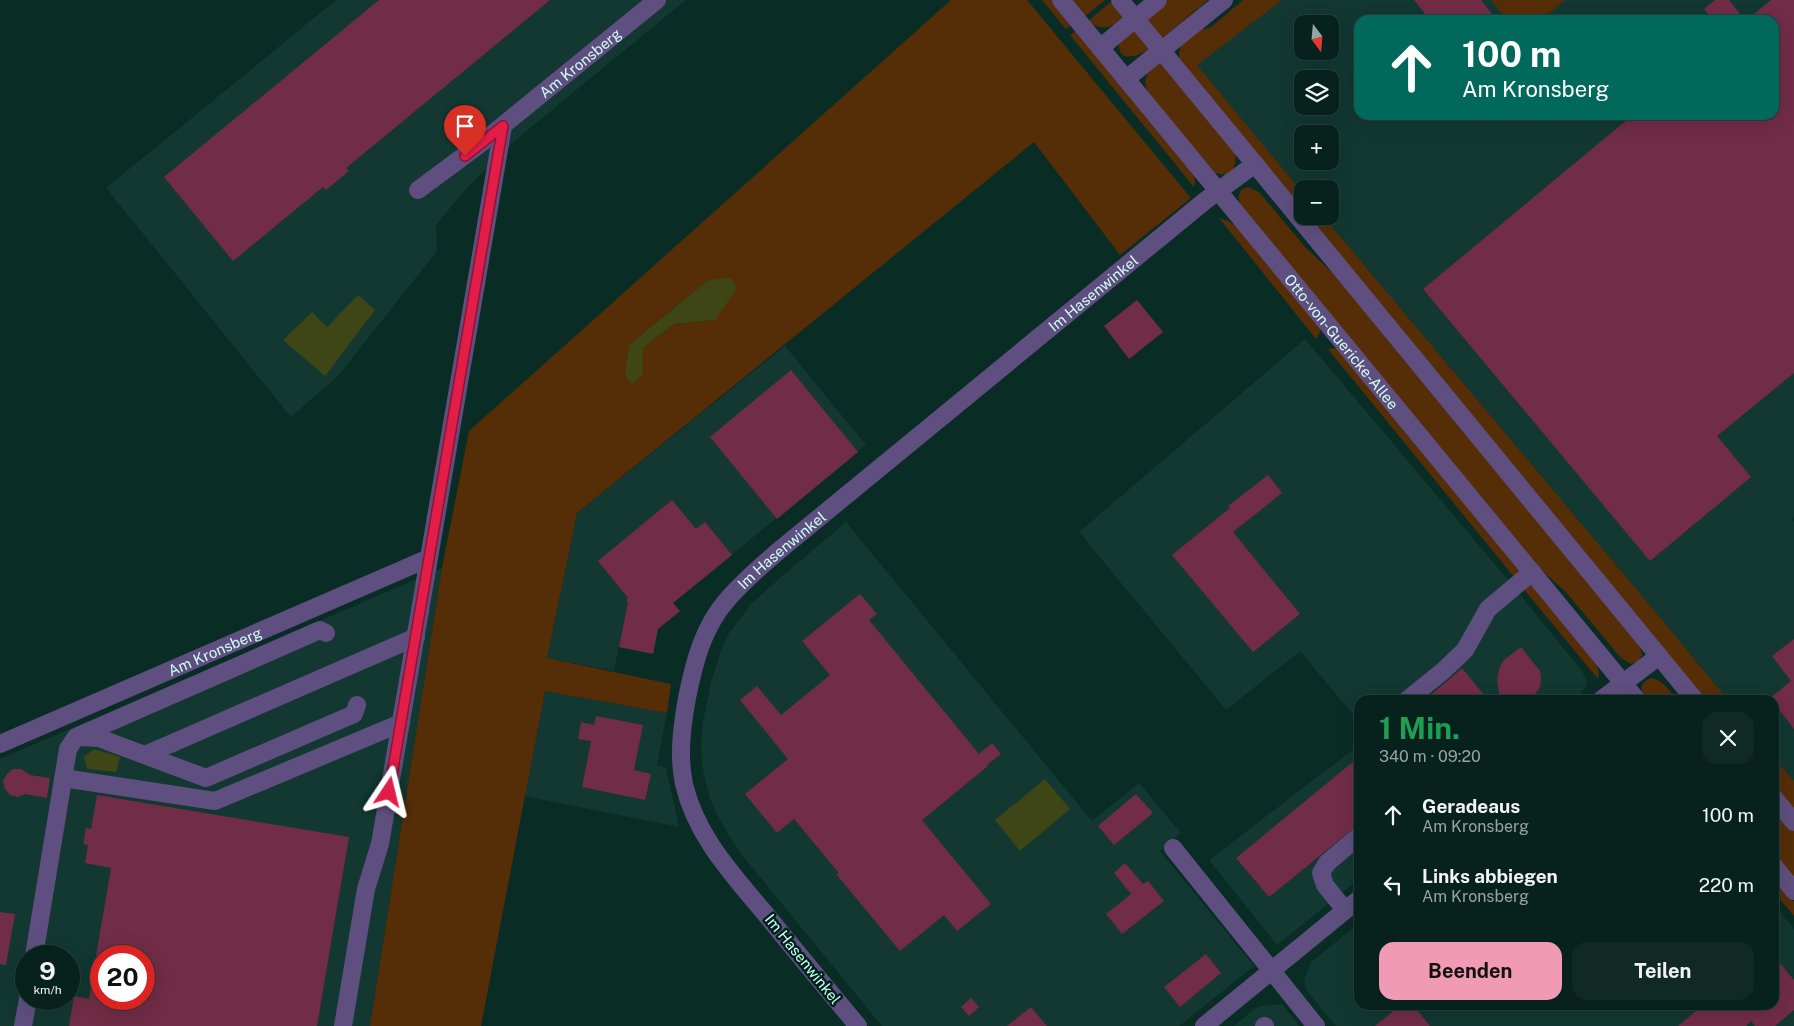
<!DOCTYPE html>
<html lang="de">
<meta charset="utf-8">
<style>
:root{--surface:#07211c;--page:#102925;--text:#f1f3f6;--muted:#98a3a3;--line:#283e3b;--accent:#f09ab6}
body{margin:0;font-family:"Public Sans",sans-serif;background:var(--page);color:var(--text);height:100vh;display:flex;flex-direction:column;font-size:19px;white-space:nowrap}
*{box-sizing:border-box;margin:0}
p{font-size:16px;color:var(--muted)}
.icon{flex:none;width:28px;height:28px;fill:none;stroke:currentColor;stroke-width:2;stroke-linecap:round;stroke-linejoin:round}
.map{position:relative;flex:1;overflow:hidden}
.side{position:absolute;left:1354px;top:695px;width:425px;height:315px;display:flex;flex-direction:column;background:var(--surface);border-radius:15px;box-shadow:0 5px 20px #0002,0 0 0 1px var(--line)}
.side>*{flex:none}
.top-card{position:absolute;left:1354px;top:15px;width:425px;height:105px;border-radius:15px;box-shadow:0 5px 20px #0002,0 0 0 1px var(--line);background:#00695c;color:#fff;overflow:hidden}
.needle{width:32px;rotate:164deg}
.controls{position:absolute;left:1294px;top:15px;display:grid;gap:10px}
.controls a{display:grid;place-items:center;width:45px;height:45px;border-radius:10px;background:var(--surface);box-shadow:0 5px 20px #0002,0 0 0 1px var(--line);font-size:25px}
.speed{position:absolute;left:15px;top:945px;display:flex;gap:10px;font-size:25px;font-weight:700;text-align:center}
.speed>*{display:grid;place-content:center;width:65px;height:65px;border-radius:50%;background:var(--surface);box-shadow:0 5px 20px #0002,0 0 0 1px var(--line);line-height:1}
.speed small{font-size:12px;font-weight:400}
.speed .limit{border:8px solid #d22;background:#fff;color:#111}
.pin{position:absolute;display:grid;place-items:center;width:42px;height:42px;color:#fff;margin:-51px -21px;border-radius:50% 50% 50% 0;rotate:-45deg;box-shadow:0 0 5px #0007}
.pin .icon{rotate:45deg}
.me{position:absolute;width:55px;margin:-28px;rotate:10deg;stroke-linejoin:round;filter:drop-shadow(0 0 4px #0008)}
.turn{display:flex;align-items:center;gap:18px;height:105px;padding:0 25px;font-size:22px}
.turn .icon{width:65px;height:65px;stroke-width:2.5}
.turn b{display:block;font-size:35px;line-height:42px}
.round{display:grid;place-items:center;flex:none;width:52px;height:52px;border-radius:15px;background:var(--page)}
.headline{display:flex;align-items:center;justify-content:space-between;height:85px;padding:0 25px}
h1{font-size:30px;font-weight:700;line-height:38px;color:#1e9e55}
.button{display:flex;gap:10px;margin-top:auto;padding:10px 25px}
.button a{flex:1;height:58px;border-radius:15px;background:var(--accent);color:#111;font-size:20px;font-weight:700;line-height:58px;text-align:center}
.button a+a{background:var(--page);color:var(--text)}
ul{padding:0;list-style:none}
li{display:flex;align-items:center;gap:15px;height:70px;padding:0 25px}
li div{flex:1}
li b{display:block;font-size:19px}
li em{font-style:normal}
.map>svg:first-child{display:block}
.built{fill:#123831;fill-rule:evenodd}
.green{fill:#552e08;fill-rule:evenodd}
.water{fill:#3e4616}
.building{fill:#712c46}
.lines{fill:none;stroke-linecap:round;stroke-linejoin:round}
.minor{stroke:#5f4f80;stroke-width:18}
.route-casing{stroke:#92132f;stroke-width:12}
.route{stroke:#e11d48;stroke-width:9}
.labels{text-anchor:middle;dominant-baseline:central;stroke-width:5;stroke-linejoin:round;paint-order:stroke}
.street-label{font-size:15px;fill:#cefef2;stroke:#00221c}
</style>
<div class="map">
<svg width="1794" height="1026" viewBox="0 0 1794 1026">
<rect width="100%" height="100%" fill="#092c25"/>
<path class="built" d="M336,0H686L513,142L468,187L436,225L437,251L338,376L291,417L106,188Z
M1280,0H1794V517L1792,519L1794,522V781L1774,757V700H1728L1664,622L1323,216H1330V189H1302V192L1196,65ZM1359,20H1774V115H1359ZM1302,24H1330V51H1302ZM1302,79H1330V106H1302ZM1302,134H1330V161H1302Z
M1305,339L1509,581L1582,671L1587,682L1585,688L1576,700H1359V722L1300,651L1226,710L1079,532Z
M785,346L866,445L673,603L680,611L658,629L653,654L619,647L614,671L547,658L577,513Z
M846,522L1092,821L1139,783L1181,833L1160,851L1254,966L1179,1026H882L742,855L730,837L715,811L709,796L702,765L701,746L703,722L711,682L722,648L727,636L751,604L780,578Z
M442,568L370,1026H0V759ZM26,956H69V999H26ZM101,956H144V999H101Z
M545,691L667,713L657,765L666,768L679,827L524,796Z
M1359,745V879L1277,945L1209,860Z
M1774,904L1794,929V1026H1336L1307,991L1304,981L1311,962L1359,923V1005H1774Z
M1282,1004L1300,1026H1234L1253,1010L1261,1006Z"/>
<path class="green" d="M951,0H1027L1191,198L1120,255L1034,142L577,513L547,658L671,684L667,713L545,691L481,1026H370L442,568L469,431ZM708,280L715,320L674,324L643,348L629,345Z
M1042,0H1052L1072,25L1066,29Z
M1070,0H1105L1084,17Z
M1168,0H1208L1161,39L1145,19Z
M1243,0H1282L1197,65L1302,192V213L1180,62L1179,54L1182,40L1195,30L1210,28Z
M1491,0H1565L1541,20H1507Z
M1112,1L1125,17C1112,28 1103,32 1088,21Z
M1133,29L1149,49C1139,56 1118,64 1119,43Z
M1076,31L1190,168C1193,174 1197,181 1194,187L1070,35Z
M1159,59L1235,152C1236,163 1236,168 1227,175L1214,173L1149,95C1141,80 1148,70 1159,59Z
M1248,187L1259,192L1306,248L1338,278L1640,646L1642,655L1639,661L1631,664L1621,658L1565,591L1532,562L1242,209C1239,202 1237,197 1241,190Z
M1305,216H1323L1664,622L1728,700H1704Z
M1219,218L1228,221L1242,230L1319,324C1321,331 1320,334 1316,339Z
M1336,348L1342,351L1520,570L1514,577L1328,349Z
M1533,585L1596,663L1599,673L1598,679L1522,587Z
M1651,678C1663,680 1670,691 1677,700H1646C1641,689 1638,684 1651,678Z
M1774,757L1794,781V811L1774,786Z
M1774,806L1794,831V881L1774,857Z
M1774,877L1794,902V916L1774,892Z"/>
<path class="water" d="M731,278L737,288L715,320L674,324L643,348L642,375L632,384L625,375L629,345L708,280Z
M358,295L375,310L325,376L283,340L312,312L327,327Z
M94,749L120,757L116,772L87,769L84,757Z
M1045,779L1070,809L1020,851L995,820Z"/>
<path class="building" d="M379,0H550L346,168L349,171L326,190L323,187L233,261L164,177Z
M1414,0H1481L1497,20H1430Z
M1715,0H1729L1745,20H1713L1704,9Z
M1771,0H1794V373L1717,436L1751,477L1650,561L1423,289L1633,115H1774V20H1747Z
M1137,300L1163,332L1129,359L1104,326Z
M791,370L858,452L777,519L710,437Z
M1268,475L1282,493L1233,532L1300,614L1253,652L1172,555L1230,508L1228,506Z
M672,500L696,529L705,522L732,555L673,603L680,611L658,629L653,654L619,647L628,602L626,600L628,598L598,561Z
M860,594L877,614L869,620L979,754L992,743L1001,754L987,765L988,766L922,820L991,904L957,931L944,915L900,951L836,874L839,873L794,819L777,833L745,794L788,759L740,700L757,686L781,715L830,675L802,641Z
M1794,639V729L1774,703V700L1770,698L1791,681L1772,656Z
M1521,647L1540,671L1541,680L1540,687L1531,700H1500L1497,680L1500,666L1504,660Z
M1462,668L1488,700H1424L1450,679Z
M596,716L643,725L634,770L651,774L645,800L582,787L591,741L578,739L581,722L594,725Z
M1359,757V824L1269,897L1236,858Z
M13,769H21L30,775L50,778L47,798L25,794L18,797L10,795L5,789L3,781L7,774Z
M1136,794L1153,813L1114,845L1098,826Z
M97,795L349,837L317,1026H69L74,996L89,999L95,962H101V999H144V956H96L111,868L85,863L88,845L83,844L86,828L91,829Z
M1125,863L1143,884L1148,881L1164,901L1122,934L1106,914L1131,894L1114,873Z
M0,912L15,914L6,965L0,964Z
M1206,954L1221,973L1180,1007L1164,987Z
M1774,956L1794,980V1010L1775,1026H1755L1751,1021L1746,1026H1678L1703,1005H1774Z
M971,998L979,1007L969,1016L961,1007Z
M1401,1005H1413L1430,1026H1375Z
M1031,1007L1047,1026H1007Z"/>
<g class="lines">
<g class="minor">
<path id="s1" d="M1061,0L1637,700"/>
<path d="M1120,0L1695,700"/>
<path d="M1100,48L1158,0"/>
<path d="M1126,79L1224,0"/>
<path id="s2" d="M418,190L480,144L657,0"/>
<path d="M1407,700L1443,671L1465,650L1488,609L1532,572"/>
<path d="M1601,700L1659,656"/>
<path d="M79,737L99,738L206,778L354,714L357,705"/>
<path id="s3" d="M0,744L429,558"/>
<path d="M145,755L416,637"/>
<path d="M63,778L215,801L401,723"/>
<path d="M1774,798L1794,822"/>
<path d="M1173,848L1316,1026"/>
<path d="M1774,866L1794,891"/>
<path d="M1345,910L1325,885L1321,873L1327,863L1359,836"/>
<path d="M34,956L68,749L76,737L320,630L326,633"/>
<path d="M23,1026L28,999"/>
<path d="M343,1026L366,889L380,844L503,126"/>
<path id="s4" d="M858,1026C828,990 798,954 768,917C735,877 696,837 684,784C678,756 682,726 687,698C694,663 703,627 727,600C741,583 759,568 776,553L1206,200L1255,164"/>
<path d="M1204,1026L1359,899"/>
<path d="M1264,1026H1265"/>
</g>
</g>
<g class="lines">
<g class="route-casing">
<path id="route" d="M389,792L503,126L465,156"/>
</g>
<use href="#route" class="route"/>
</g>
<g class="labels">
<g class="street-label">
<text stroke="none"><textPath href="#s2" startOffset="206">Am Kronsberg</textPath></text>
<text stroke="none"><textPath href="#s4" startOffset="972">Im Hasenwinkel</textPath></text>
<text stroke="none"><textPath href="#s1" startOffset="442">Otto-von-Guericke-Allee</textPath></text>
<text stroke="none"><textPath href="#s4" startOffset="568">Im Hasenwinkel</textPath></text>
<text stroke="none"><textPath href="#s3" startOffset="234">Am Kronsberg</textPath></text>
<text transform="translate(803 959) rotate(51)">Im Hasenwinkel</text>
</g>
</g>
</svg>
<div class="controls">
<a><svg class="needle" viewBox="-14 -14 28 28"><path d="M0-13l5 13h-10z" fill="#e53935"/><path d="M0 13l5-13h-10z" fill="#98a3a3"/></svg></a>
<a><svg class="icon" aria-label="layers" viewBox="0 0 24 24"><path d="M12 4l9 5-9 5-9-5zM3 14l9 5 9-5"/></svg></a>
<a>+</a>
<a>−</a>
</div>
<div class="speed"><div>9<small>km/h</small></div><div class="limit">20</div></div>
<div class="pin" style="left:465px;top:156px;background:#d93025"><svg class="icon" aria-label="arrive" viewBox="0 0 24 24"><path d="M6 21V4h12l-3 4 3 4H6"/></svg></div>
<svg class="me" style="left:389px;top:792px" viewBox="-20 -20 40 40"><path d="M0-17L14 15 0 8-14 15z" fill="#e11d48" stroke="#fff" stroke-width="4"/></svg>
<div class="top-card">
<div class="turn"><svg class="icon" aria-label="ahead" viewBox="0 0 24 24"><path d="M12 20V5M6 11l6-6 6 6"/></svg><div><b>100 m</b>Am Kronsberg</div></div>
</div>
<section class="side">
<div class="headline"><div><h1>1 Min.</h1><p>340 m · 09:20</p></div><a class="round"><svg class="icon" aria-label="close" viewBox="0 0 24 24"><path d="M6 6l12 12M18 6L6 18"/></svg></a></div>
<ul>
<li><svg class="icon" aria-label="ahead" viewBox="0 0 24 24"><path d="M12 20V5M6 11l6-6 6 6"/></svg><div><b>Geradeaus</b><p>Am Kronsberg</p></div><em>100 m</em></li>
<li><svg class="icon" aria-label="left" viewBox="0 0 24 24"><path d="M17 20v-9H6M10 6l-5 5 5 5"/></svg><div><b>Links abbiegen</b><p>Am Kronsberg</p></div><em>220 m</em></li>
</ul>
<div class="button"><a>Beenden</a><a>Teilen</a></div>
</section>
</div>
